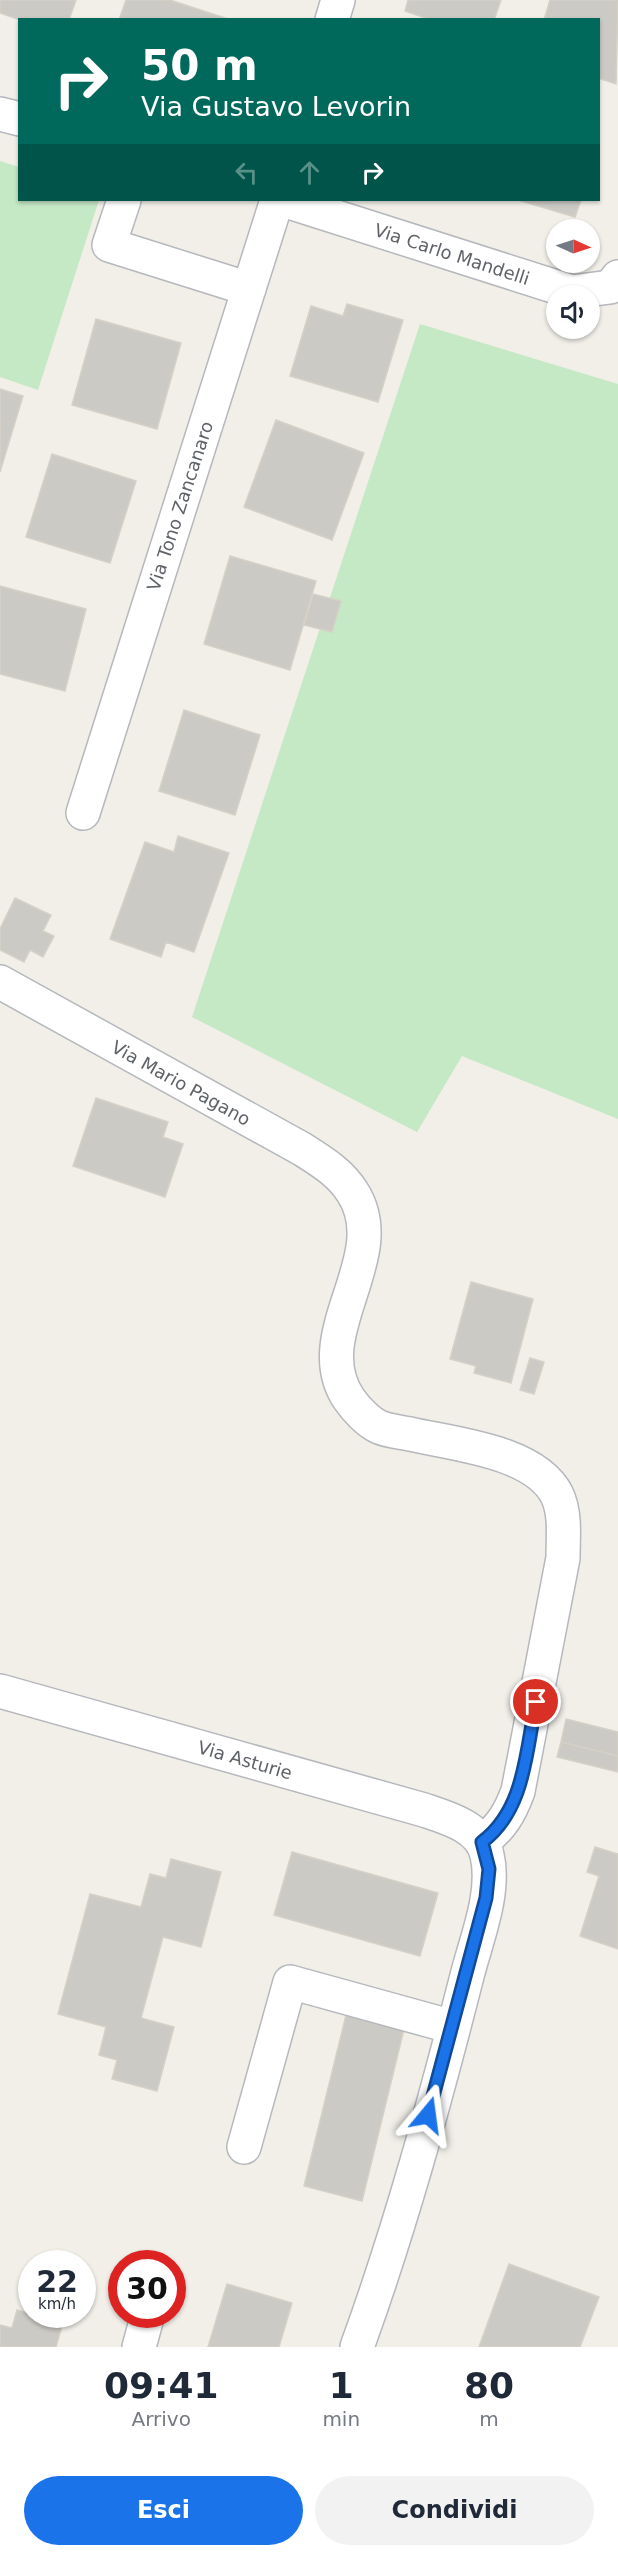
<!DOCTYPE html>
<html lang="it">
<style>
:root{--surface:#fff;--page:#f2f2f3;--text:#1f2937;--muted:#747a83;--accent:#1a73e8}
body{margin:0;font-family:"DejaVu Sans",sans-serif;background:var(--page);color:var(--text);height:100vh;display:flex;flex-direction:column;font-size:22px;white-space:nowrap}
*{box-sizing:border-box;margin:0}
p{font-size:20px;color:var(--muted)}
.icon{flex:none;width:33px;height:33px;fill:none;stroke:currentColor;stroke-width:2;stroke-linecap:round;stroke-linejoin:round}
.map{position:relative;height:2347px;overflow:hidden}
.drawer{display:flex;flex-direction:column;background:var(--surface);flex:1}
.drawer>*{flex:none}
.guide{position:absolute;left:18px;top:18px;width:582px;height:183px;border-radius:0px;box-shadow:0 2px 4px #0004;background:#00695c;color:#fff;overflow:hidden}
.needle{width:39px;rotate:93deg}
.controls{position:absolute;left:546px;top:219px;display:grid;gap:12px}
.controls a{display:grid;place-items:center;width:54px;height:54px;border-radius:50%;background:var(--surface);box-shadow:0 2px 4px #0004;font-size:30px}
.speed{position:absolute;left:18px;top:2250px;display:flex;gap:12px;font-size:30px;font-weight:700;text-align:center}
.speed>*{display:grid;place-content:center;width:78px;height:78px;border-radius:50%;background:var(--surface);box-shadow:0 2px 4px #0004;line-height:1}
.speed small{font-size:15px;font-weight:400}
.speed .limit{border:9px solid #d22;background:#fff;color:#111}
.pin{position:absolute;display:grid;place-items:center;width:51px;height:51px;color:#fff;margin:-26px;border:3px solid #fff;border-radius:50%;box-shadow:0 2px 6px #0007}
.me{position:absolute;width:66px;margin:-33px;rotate:16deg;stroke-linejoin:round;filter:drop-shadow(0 0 4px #0008)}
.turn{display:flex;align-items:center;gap:21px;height:126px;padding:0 24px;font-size:27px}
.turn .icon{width:78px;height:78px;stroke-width:2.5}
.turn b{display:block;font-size:42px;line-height:51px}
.lanes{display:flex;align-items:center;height:57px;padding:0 24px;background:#0003;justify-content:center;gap:30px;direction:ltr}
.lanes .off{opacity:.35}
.eta{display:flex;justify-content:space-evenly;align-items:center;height:102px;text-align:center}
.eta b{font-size:36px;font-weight:800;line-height:42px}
.button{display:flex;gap:12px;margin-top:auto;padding:12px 24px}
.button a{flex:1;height:69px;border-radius:36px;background:var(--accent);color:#fff;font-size:24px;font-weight:800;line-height:69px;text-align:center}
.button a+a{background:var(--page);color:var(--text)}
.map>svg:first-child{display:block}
.green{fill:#c5e8c5}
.building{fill:#cccac5;stroke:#d6d1c6;stroke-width:1.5}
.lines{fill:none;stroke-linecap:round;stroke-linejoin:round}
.minor-casing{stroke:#b5b8bc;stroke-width:36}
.minor{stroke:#fff;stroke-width:33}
.route-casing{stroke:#114b97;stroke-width:15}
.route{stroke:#1a73e8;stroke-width:10}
.labels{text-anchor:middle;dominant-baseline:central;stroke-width:6;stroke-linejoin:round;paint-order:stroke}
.street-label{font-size:18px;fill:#5f6368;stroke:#fff}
</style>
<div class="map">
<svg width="618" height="2347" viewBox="0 0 618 2347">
<rect width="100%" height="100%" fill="#f1efe8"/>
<path class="green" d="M0,161L19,167L20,200H99L38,390L0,377Z
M420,324L618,384V1119L462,1056L417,1132L192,1017Z"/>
<path class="building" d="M0,0H76L69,20H20L0,13Z
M126,0H170L231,20H119Z
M408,0H501L494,20H431L405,11Z
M550,0H618L616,84L598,78V20H544Z
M518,200H581L575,217Z
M347,304L403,320L378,402L290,376L311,306L343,316Z
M96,319L181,343L157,429L72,405Z
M0,389L23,396L0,472Z
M276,420L364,453L332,540L244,507Z
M52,454L136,481L110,563L26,537Z
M230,556L316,581L290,670L204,644Z
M0,586L86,609L65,691L0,674Z
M313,594L341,601L332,632L304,625Z
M184,710L260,735L235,815L159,791Z
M178,836L229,853L194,952L166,942L161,957L110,939L145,842L174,852Z
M15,898L51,915L43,931L54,936L43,957L30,950L24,962L0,950V929Z
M96,1098L168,1122L163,1137L183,1144L165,1197L73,1166Z
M471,1282L533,1299L511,1383L474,1373L476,1366L450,1359Z
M530,1358L544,1362L534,1394L520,1390Z
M566,1719L618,1732V1756L561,1742Z
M561,1742L618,1756V1772L557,1757Z
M595,1847L618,1854V1949L580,1936L599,1876L587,1872Z
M292,1852L438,1893L420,1956L274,1915Z
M171,1859L221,1872L201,1947L163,1937L141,2018L174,2027L157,2091L112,2079L117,2060L99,2055L106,2027L58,2014L90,1894L141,1907L150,1874L166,1878Z
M349,2003L407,2017L362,2201L304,2186Z
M509,2264L599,2297L580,2347H479Z
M227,2284L292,2303L279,2347H208Z
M17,2310L63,2322L56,2347H0V2325L12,2328Z"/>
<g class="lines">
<g class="minor-casing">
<path id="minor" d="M332,20L338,0
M0,114L20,119
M124,200L109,245L249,289
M283,200L572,292L610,287L618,277
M83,813L277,200
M0,982L302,1149C321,1161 341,1173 353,1193C394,1258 305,1334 349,1399C356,1409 368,1422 379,1427C388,1431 400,1432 410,1434C453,1444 535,1451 557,1495C566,1514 563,1538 563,1558L518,1791C510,1813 501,1828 482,1842
M0,1691L424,1810C448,1818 481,1827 487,1855C496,1893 476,1940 467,1976C435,2101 401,2226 357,2347
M244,2147L290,1982L453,2027
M139,2347L148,2314"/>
</g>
<use href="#minor" class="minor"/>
</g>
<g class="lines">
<g class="route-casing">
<path id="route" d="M428,2115L486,1898L489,1869L482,1842C525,1810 526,1751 536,1702"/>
</g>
<use href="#route" class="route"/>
</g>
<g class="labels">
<g class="street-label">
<text transform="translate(452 254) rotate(18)">Via Carlo Mandelli</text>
<text transform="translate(180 506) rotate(-72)">Via Tono Zancanaro</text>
<text transform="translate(181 1083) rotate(29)">Via Mario Pagano</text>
<text transform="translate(245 1760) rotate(16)">Via Asturie</text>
</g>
</g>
</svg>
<div class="controls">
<a><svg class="needle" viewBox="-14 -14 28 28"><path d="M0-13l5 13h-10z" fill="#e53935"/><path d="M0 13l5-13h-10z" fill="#747a83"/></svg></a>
<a><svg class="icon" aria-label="sound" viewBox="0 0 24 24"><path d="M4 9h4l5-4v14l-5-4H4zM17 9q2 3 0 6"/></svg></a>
</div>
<div class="speed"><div>22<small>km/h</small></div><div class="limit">30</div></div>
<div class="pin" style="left:536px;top:1702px;background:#d93025"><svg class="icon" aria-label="arrive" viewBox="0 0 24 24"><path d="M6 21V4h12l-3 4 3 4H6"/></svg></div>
<svg class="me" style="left:428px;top:2115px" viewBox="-20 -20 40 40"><path d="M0-17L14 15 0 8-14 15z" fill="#1a73e8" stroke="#fff" stroke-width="4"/></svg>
<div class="guide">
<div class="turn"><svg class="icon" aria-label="right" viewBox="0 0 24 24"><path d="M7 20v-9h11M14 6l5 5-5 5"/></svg><div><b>50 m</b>Via Gustavo Levorin</div></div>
<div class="lanes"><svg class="icon off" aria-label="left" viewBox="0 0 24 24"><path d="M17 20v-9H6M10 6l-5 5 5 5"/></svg><svg class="icon off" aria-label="ahead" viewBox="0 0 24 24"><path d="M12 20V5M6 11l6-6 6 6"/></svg><svg class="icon" aria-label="right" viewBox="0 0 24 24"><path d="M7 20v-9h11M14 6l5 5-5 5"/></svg></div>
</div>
</div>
<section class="drawer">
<div class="eta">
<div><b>09:41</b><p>Arrivo</p></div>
<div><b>1</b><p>min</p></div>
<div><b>80</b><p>m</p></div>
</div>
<div class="button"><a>Esci</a><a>Condividi</a></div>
</section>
